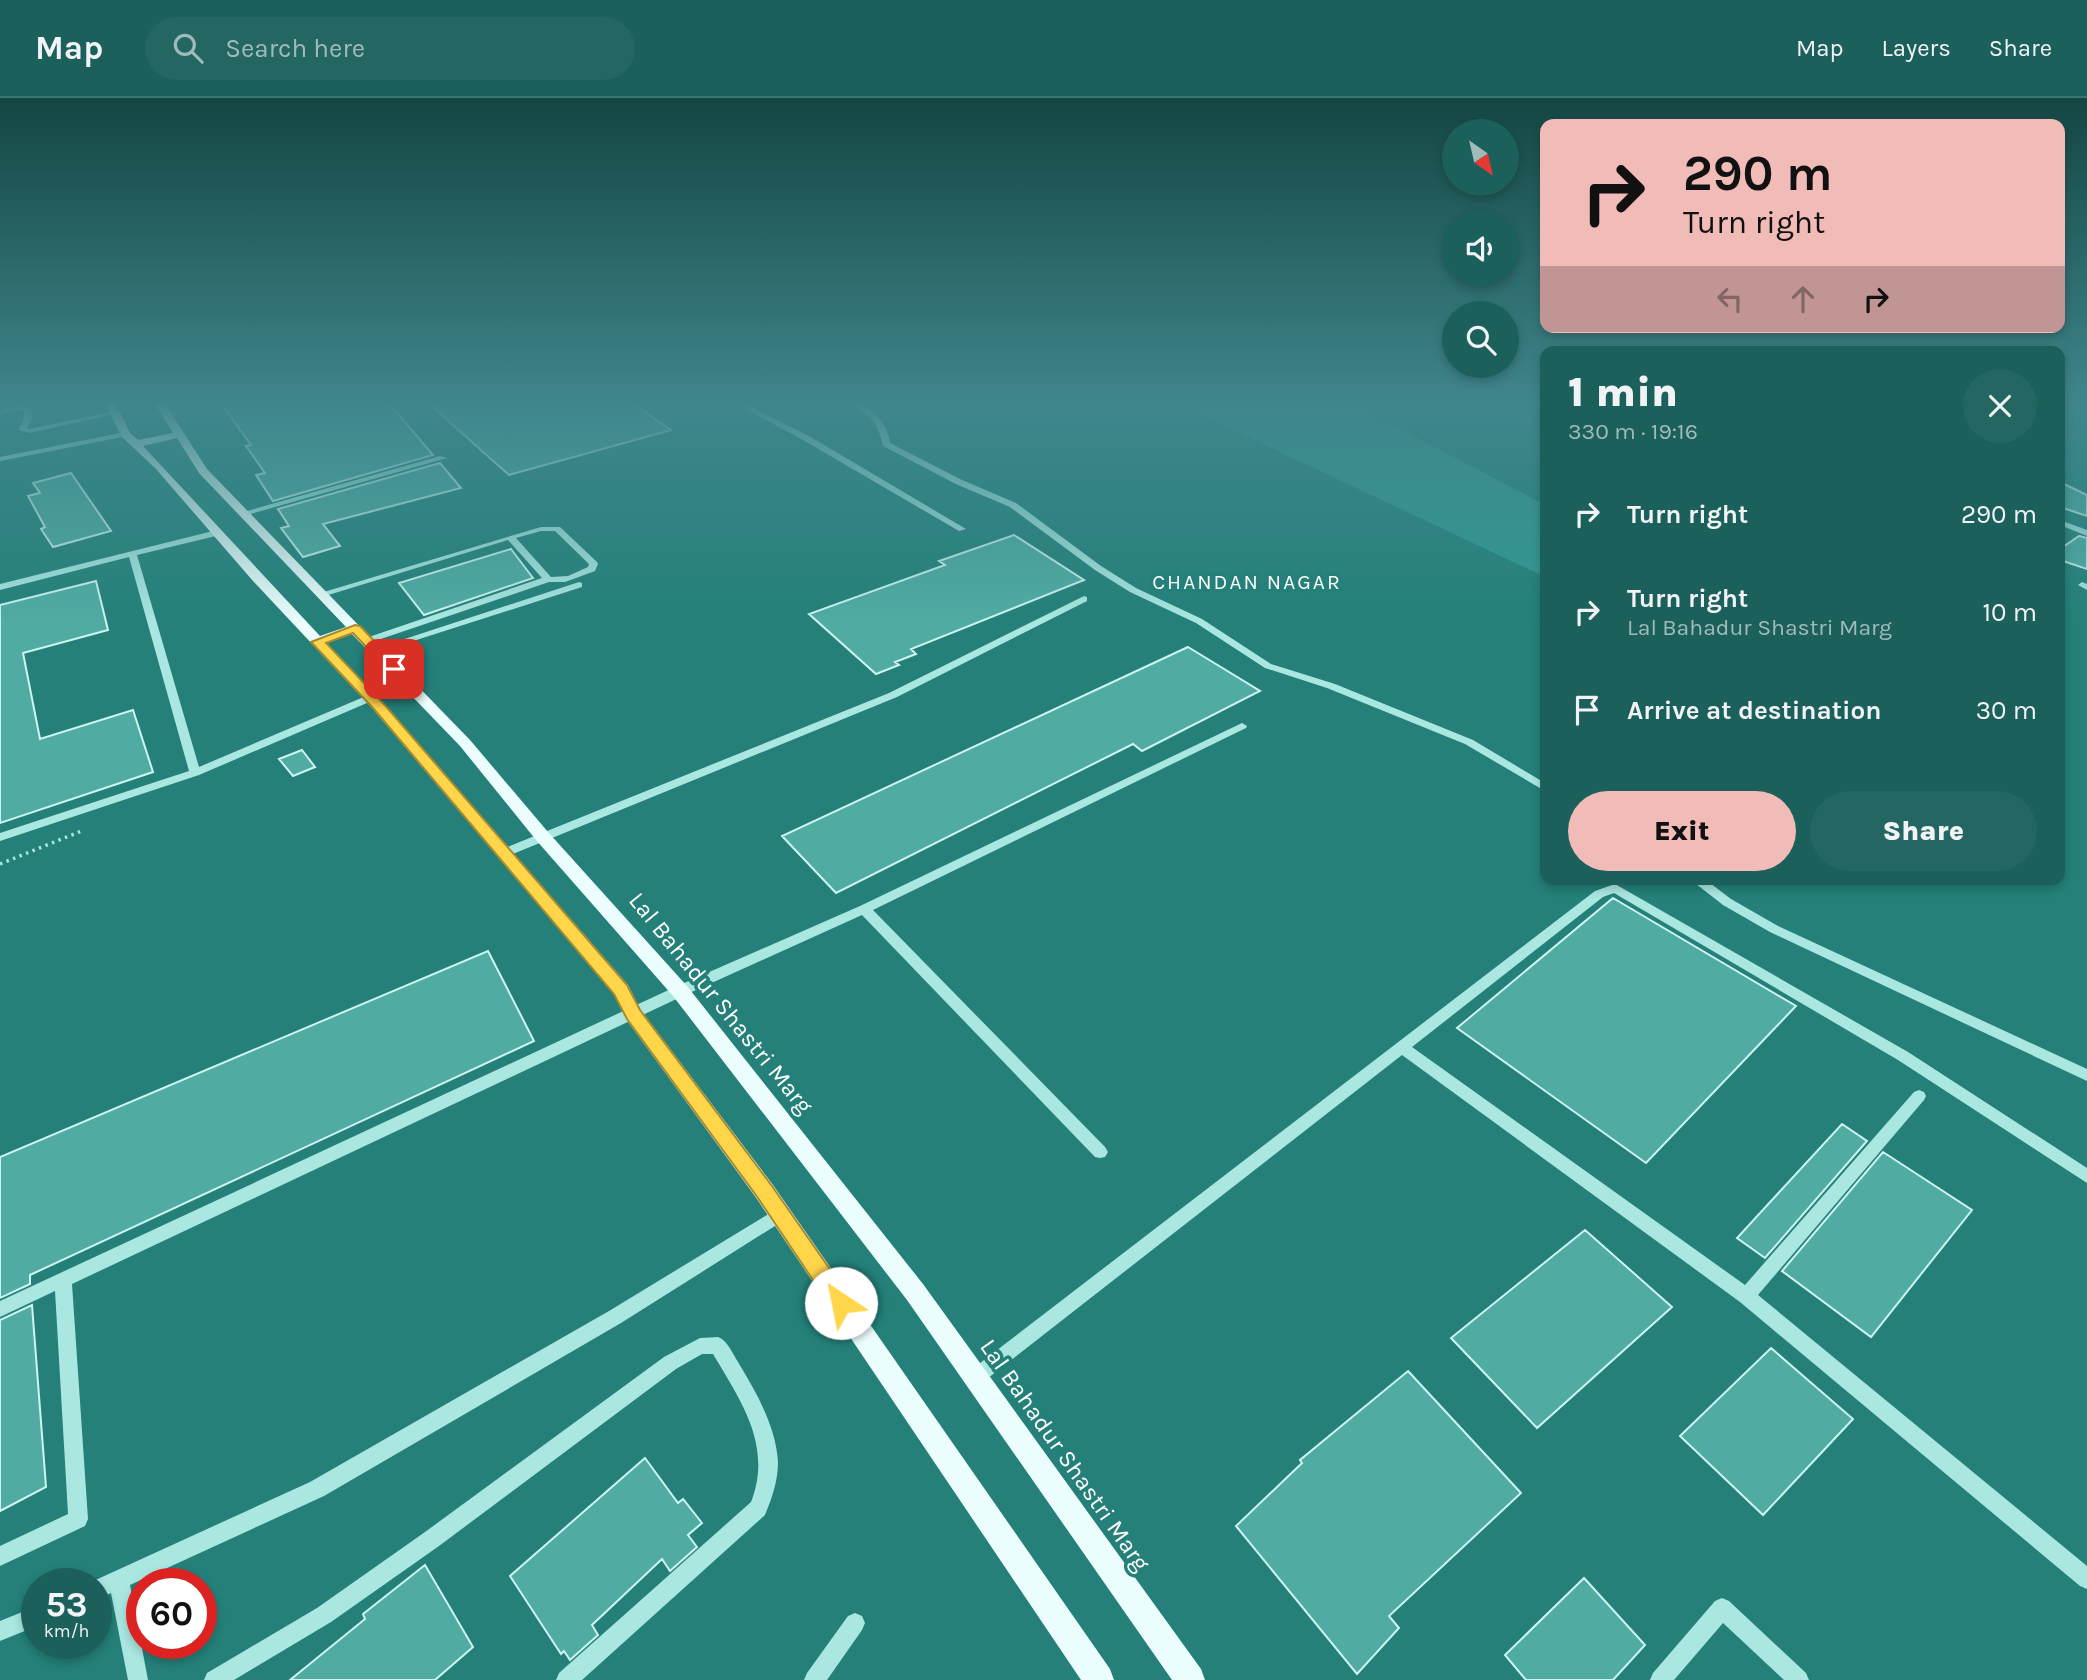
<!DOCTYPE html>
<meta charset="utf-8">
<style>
:root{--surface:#1b605b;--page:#246661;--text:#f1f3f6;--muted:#a0bbbb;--line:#397571;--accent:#f1bbb8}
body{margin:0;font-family:Karla,sans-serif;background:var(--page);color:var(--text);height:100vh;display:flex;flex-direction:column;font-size:26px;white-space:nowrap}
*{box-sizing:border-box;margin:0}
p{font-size:23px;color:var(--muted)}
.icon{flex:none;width:38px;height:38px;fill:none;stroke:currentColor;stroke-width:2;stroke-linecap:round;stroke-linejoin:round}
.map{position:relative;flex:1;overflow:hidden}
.side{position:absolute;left:1540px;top:248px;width:525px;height:539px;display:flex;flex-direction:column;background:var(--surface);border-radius:14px;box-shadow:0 4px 10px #0003}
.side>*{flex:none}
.banner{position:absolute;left:1540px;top:21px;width:525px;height:214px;border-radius:14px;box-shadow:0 4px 10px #0003;background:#f1bbb8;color:#111;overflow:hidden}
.needle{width:46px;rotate:146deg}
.fabs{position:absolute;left:1442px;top:21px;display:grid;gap:14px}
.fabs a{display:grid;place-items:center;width:77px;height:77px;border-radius:50%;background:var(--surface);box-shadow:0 4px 10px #0003;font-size:35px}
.speed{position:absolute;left:21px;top:1470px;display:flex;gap:14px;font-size:35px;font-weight:700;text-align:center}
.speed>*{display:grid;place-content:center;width:91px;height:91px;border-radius:50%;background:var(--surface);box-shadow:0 4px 10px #0003;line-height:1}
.speed small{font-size:18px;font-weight:400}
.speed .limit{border:10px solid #d22;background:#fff;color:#111}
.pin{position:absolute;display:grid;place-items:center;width:60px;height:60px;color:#fff;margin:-30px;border-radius:14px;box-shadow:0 4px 10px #0006}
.me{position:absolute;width:77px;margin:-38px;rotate:326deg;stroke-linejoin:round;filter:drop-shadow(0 0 5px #0008)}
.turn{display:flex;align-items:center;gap:24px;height:147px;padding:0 28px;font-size:32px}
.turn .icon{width:91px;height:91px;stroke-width:2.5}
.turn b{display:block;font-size:49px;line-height:60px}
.lanes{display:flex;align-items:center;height:66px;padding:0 28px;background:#0003;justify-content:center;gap:35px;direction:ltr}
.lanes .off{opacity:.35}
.round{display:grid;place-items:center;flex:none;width:74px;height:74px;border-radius:37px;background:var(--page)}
.overview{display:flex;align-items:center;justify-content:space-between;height:119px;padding:0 28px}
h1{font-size:42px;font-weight:800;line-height:52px}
.button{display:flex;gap:14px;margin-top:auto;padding:14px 28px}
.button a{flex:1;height:80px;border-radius:42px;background:var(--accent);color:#111;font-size:28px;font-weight:800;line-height:80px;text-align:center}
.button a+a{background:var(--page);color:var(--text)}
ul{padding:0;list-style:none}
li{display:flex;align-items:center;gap:21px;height:98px;padding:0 28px}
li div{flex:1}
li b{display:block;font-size:26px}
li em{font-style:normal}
header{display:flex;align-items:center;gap:42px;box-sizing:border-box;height:98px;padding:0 35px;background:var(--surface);border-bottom:2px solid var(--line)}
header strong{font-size:33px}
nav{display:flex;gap:38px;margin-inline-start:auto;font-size:24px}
.search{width:490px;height:63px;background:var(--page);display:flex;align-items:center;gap:18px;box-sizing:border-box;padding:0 24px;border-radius:38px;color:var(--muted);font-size:26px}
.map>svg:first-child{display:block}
.green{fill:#319a90}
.building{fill:#50aba3;stroke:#cdf5f1;stroke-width:2}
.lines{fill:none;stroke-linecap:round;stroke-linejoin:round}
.path{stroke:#aae7e1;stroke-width:3.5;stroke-dasharray:2.5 4.5;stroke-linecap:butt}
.minor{fill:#aae7e1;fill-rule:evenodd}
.major{fill:#ebfdfd;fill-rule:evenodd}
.route{fill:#ffd54a;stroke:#a68a30;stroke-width:2}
.labels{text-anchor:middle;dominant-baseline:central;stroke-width:7;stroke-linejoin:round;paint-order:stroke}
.far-neighbourhood-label{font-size:21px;letter-spacing:2px;fill:#fff;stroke:#248079}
.street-label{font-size:24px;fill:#fff;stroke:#248079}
</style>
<header>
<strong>Map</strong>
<div class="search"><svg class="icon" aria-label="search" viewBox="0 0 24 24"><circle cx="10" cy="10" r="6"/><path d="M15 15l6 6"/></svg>Search here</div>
<nav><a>Map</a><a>Layers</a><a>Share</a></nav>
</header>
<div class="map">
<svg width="2087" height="1582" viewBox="0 0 2087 1582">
<rect width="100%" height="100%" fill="#248079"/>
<path class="green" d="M1165,304H1349L1545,407V479L1221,326Z"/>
<path class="building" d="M220,304H388L433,357L273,403L256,377L265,375L246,348L251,347Z
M427,304H631L671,332L509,377Z
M440,365L461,390L323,426L340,448L303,459L281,430L289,428L278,411Z
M71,375L111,433L53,449L41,431L45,429L28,398L40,395L33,385Z
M2060,384L2087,397V418L2060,409Z
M1014,437L1084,482L911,551L916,556L895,564L899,567L876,576L809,516L945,467L939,463Z
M2079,438L2087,440V471L2060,462V451Z
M511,451L533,480L424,517L399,485Z
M96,483L108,532L23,555L40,641L133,612L153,674L0,725V507Z
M1188,549L1260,593L1142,653L1133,646L836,795L782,738Z
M302,652L315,669L293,678L279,661Z
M1613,800L1796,908L1646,1065L1457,930Z
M488,853L534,943L30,1177V1186L0,1200V1059Z
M1842,1026L1867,1043L1765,1160L1737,1140Z
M1883,1054L1972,1112L1871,1239L1782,1173Z
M1585,1132L1672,1209L1537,1330L1451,1240Z
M32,1207L46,1389L0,1413V1222Z
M1771,1250L1853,1321L1763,1417L1680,1338Z
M1408,1273L1521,1395L1389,1518L1399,1530L1357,1576L1236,1428L1302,1365L1300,1362Z
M645,1360L678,1405L683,1401L702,1425L688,1437L697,1449L670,1473L662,1461L592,1527L598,1537L570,1562L564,1553L561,1556L510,1478Z
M425,1467L473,1549L435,1582H290L365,1521L363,1516Z
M1584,1480L1645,1547L1613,1582H1526L1505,1557Z"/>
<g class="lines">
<path class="path" d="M0,766L84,732"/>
<path class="minor" d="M733,304H741L809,338L966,431L959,433L803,342Z
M850,304C870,304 888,325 890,345L962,382L1016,405L1101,468L1136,490L1202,521L1271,566L1335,586L1473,642L1545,685V693L1465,646L1327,590L1265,570L1196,525L1130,494L1095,472L1010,409L956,386L883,348C876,318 870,322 850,304Z
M22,307L31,312L32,319L27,331H29L115,313L119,315L29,335L19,332L24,319V313L21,311L0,316V312Z
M125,334H128V338L0,363V359Z
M440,358L447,360L247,417L240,415Z
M2060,422L2087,432V438L2060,427Z
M541,429H560L597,464L598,466L595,473L565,484H549L366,546L363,545V541L542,480L508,442L325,498H319L317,496ZM541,433H555L589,466L588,469L568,478L551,479L516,440Z
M217,432L220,433V437L137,457L199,669L366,598H374V602L199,677L0,743V735L189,673L129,459L0,492V486Z
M579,484L582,485V489L379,554L376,555L371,552Z
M2082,484L2087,486V492L2078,487Z
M1084,498L1087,499V503L897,599L508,758L504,759L498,755L500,752L889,595Z
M1242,625L1247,628L1246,630L873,812L1105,1049L1108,1054L1105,1059L1100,1060L1095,1059L862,817L685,897L72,1186L88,1421L85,1428L0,1468V1448L68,1416L55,1193L0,1219V1203L675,889L860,808Z
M1691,782H1706L1731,801L1778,828L2087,971V983L1770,834L1723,807Z
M1615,786L1908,954L2087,1070V1085L1898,962L1614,795L1603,799L1412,949L1745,1187L1914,994L1919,992L1924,994L1926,998L1924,1002L1758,1197L2087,1468V1491L2080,1488L1740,1204L1402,957L983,1284L977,1287L971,1284L968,1278L971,1272L1595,793Z
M780,1109L786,1111L788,1116L786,1121L621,1225L324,1398L130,1487L148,1582H128L111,1495L96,1502V1486L89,1485L310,1384L609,1213Z
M718,1239C728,1243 732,1255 738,1264C756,1294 776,1328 778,1364C778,1383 772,1400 765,1417L582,1582H556L559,1575L751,1404C773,1348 741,1303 713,1256H702L676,1271L439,1448L331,1524L234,1582H204L207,1575L317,1510L425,1434L664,1259L700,1240Z
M1722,1500L1729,1503L1806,1575L1809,1582H1784L1723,1525L1674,1582H1650L1653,1575L1715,1503Z
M37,1508V1528L0,1543V1523Z
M855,1515L862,1518L865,1525L862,1532L827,1582H804L807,1575L848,1518Z"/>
<path class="major" d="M105,304H115L130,335L138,342L173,335L154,304H164L207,371L470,642L548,734L687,888L923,1186L1201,1571L1205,1582H1172L907,1202L673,898L536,742L460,648L352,536L326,545L383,605L628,887L640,911L773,1087L1110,1571L1114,1582H1081L757,1101L626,921L614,896L373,611L253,483L156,371L121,338ZM177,340L199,375L346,529L320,538L143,348Z"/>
</g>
<linearGradient id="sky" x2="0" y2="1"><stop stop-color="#144643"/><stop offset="0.58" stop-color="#3f868c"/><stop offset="1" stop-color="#3f868c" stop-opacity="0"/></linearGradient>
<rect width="2087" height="525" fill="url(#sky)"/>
<path class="route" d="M355,527L360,528L398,568V573H389L353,535L326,545L383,605L627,887L640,912L772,1088L848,1197L852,1205L848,1212L841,1215L833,1212L758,1100L627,921L614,896L373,610L311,544Z"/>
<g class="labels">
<g class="far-neighbourhood-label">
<text x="1247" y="484">CHANDAN NAGAR</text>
</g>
<g class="street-label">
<text transform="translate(721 905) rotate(51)">Lal Bahadur Shastri Marg</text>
<text transform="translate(1065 1357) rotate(55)">Lal Bahadur Shastri Marg</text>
</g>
</g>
</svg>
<div class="fabs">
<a><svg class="needle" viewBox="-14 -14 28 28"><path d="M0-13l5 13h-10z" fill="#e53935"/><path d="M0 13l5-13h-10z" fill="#a0bbbb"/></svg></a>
<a><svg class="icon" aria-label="sound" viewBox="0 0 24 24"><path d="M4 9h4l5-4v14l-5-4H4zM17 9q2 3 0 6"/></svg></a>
<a><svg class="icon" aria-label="search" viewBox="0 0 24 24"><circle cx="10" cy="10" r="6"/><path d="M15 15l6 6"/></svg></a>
</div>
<div class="speed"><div>53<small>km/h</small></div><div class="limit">60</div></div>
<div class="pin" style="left:394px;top:571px;background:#d93025"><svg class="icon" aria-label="arrive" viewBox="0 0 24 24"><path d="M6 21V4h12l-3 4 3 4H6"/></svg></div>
<svg class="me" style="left:841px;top:1205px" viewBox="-20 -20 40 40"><circle r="19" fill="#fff"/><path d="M0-13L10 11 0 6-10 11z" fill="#ffd54a"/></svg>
<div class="banner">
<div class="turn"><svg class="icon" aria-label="right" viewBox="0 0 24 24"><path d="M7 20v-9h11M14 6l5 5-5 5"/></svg><div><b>290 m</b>Turn right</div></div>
<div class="lanes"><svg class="icon off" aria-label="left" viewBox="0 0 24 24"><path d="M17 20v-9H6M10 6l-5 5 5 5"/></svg><svg class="icon off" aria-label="ahead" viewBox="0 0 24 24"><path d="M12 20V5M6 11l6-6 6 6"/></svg><svg class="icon" aria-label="right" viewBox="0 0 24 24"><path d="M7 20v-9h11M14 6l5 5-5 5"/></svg></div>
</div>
<section class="side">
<div class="overview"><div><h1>1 min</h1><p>330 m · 19:16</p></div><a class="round"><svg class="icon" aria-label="close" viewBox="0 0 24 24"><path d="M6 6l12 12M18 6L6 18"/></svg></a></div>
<ul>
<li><svg class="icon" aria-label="right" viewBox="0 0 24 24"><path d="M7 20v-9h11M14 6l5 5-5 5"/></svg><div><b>Turn right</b></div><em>290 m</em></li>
<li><svg class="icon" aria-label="right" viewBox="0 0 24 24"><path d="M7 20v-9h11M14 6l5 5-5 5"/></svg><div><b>Turn right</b><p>Lal Bahadur Shastri Marg</p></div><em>10 m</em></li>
<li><svg class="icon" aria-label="arrive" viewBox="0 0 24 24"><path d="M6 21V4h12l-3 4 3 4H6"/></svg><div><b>Arrive at destination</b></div><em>30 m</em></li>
</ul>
<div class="button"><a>Exit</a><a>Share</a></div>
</section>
</div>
